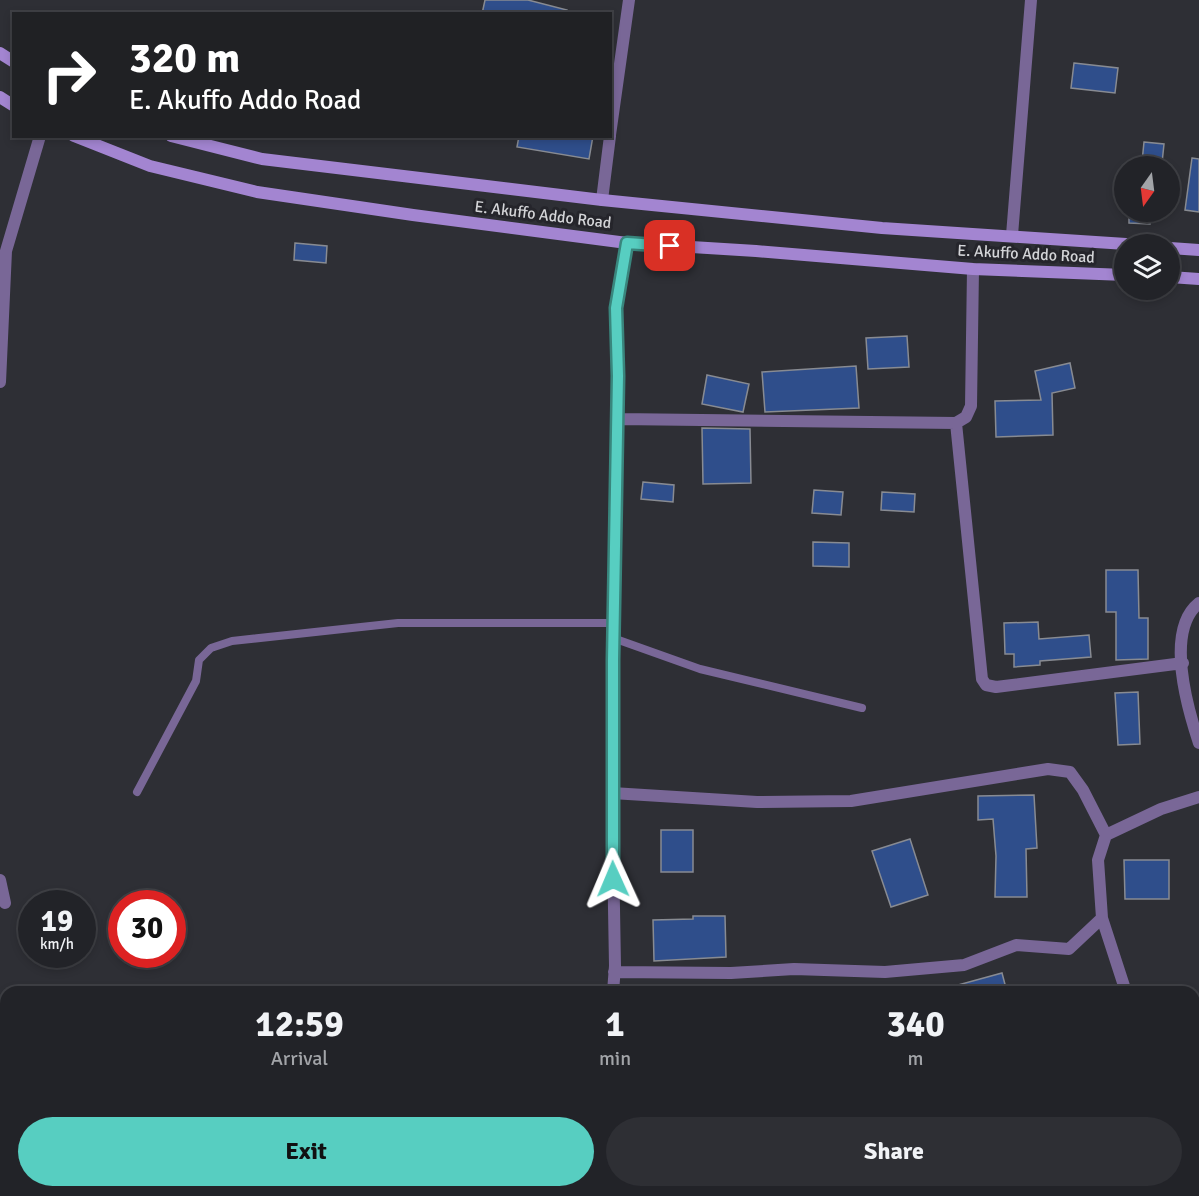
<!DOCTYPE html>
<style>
:root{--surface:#222328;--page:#2e2f34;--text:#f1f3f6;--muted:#a2a4a8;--line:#3f4045;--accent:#57cec1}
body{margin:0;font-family:Signika,sans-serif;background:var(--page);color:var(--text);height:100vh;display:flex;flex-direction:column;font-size:22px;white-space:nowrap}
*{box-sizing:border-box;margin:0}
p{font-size:20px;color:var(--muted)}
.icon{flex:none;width:33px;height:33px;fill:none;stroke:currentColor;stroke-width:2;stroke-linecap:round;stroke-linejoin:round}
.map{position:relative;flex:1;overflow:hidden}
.details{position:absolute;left:0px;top:986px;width:1200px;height:212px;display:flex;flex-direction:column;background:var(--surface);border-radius:18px 18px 0 0;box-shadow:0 3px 9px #0003,0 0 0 2px var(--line)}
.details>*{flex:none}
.guide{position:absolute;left:12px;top:12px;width:600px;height:126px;border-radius:0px;box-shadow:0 3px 9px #0003,0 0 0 2px var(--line);background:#202124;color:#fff;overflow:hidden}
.needle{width:39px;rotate:194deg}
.tools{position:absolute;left:1114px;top:156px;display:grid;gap:12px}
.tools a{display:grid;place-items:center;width:66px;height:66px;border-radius:50%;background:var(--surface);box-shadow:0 3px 9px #0003,0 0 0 2px var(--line);font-size:30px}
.speed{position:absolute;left:18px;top:890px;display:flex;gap:12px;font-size:30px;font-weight:700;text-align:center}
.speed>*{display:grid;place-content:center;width:78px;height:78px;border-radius:50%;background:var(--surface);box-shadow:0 3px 9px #0003,0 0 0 2px var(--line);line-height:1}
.speed small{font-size:15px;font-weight:400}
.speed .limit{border:9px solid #d22;background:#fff;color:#111}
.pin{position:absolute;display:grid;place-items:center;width:51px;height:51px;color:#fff;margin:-26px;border-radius:12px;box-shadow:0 3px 9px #0006}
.me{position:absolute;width:66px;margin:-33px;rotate:359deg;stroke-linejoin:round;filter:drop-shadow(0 0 4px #0008)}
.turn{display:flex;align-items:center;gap:21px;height:126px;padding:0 18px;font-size:27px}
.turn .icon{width:78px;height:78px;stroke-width:2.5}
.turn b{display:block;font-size:42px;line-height:51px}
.eta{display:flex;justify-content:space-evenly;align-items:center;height:102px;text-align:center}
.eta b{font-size:36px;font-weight:800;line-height:42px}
.action{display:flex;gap:12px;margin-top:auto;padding:12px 18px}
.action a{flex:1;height:69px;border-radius:36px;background:var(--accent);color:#111;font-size:24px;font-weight:800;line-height:69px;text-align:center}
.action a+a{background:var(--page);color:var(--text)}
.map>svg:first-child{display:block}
.building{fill:#2f4e8b;stroke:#888b92;stroke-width:1.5}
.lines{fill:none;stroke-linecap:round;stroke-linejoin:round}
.lane{stroke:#796797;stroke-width:8}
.street{stroke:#796797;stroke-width:12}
.secondary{stroke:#a385d1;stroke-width:12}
.route-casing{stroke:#39867d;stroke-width:15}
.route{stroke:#57cec1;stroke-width:10}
.labels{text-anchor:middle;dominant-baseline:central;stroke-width:6;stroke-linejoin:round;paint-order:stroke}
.street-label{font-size:16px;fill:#d4d5d8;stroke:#25252b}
</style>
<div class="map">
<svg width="1199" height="1196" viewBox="0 0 1199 1196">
<rect width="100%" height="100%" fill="#2e2f35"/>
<path class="building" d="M485,0H528L567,10L566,14H482Z
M1074,63L1118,68L1115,93L1071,88Z
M519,136H593L589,159L517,147Z
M1144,142L1164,144L1162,163L1142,162Z
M1192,158L1199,159V212L1185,210Z
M1129,212H1151L1150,224L1129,223Z
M295,243L327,246L326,263L294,260Z
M907,336L909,367L868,369L866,338Z
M1070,363L1075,388L1052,393L1053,435L996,437L995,401L1041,400L1035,371Z
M856,366L859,408L765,412L762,372Z
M707,375L749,384L743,412L702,404Z
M702,428L750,429L751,483L703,484Z
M643,482L674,485L673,502L641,499Z
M814,490L843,492L841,515L812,513Z
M882,492L915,494L914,512L881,510Z
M813,542L849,543V567L813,566Z
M1106,570H1138L1139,618H1148V659L1116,660V612H1106Z
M1038,622L1039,639L1089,635L1091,657L1040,661V665L1014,667V654H1005L1004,623Z
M1138,692L1140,744L1118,745L1115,693Z
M1034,795L1037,848L1026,849L1027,897H995L996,856L993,819L978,820V796Z
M661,830H693V872H661Z
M910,839L928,895L891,907L872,851Z
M1124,860H1169V899H1125Z
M693,916H725L726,957L654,961L653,920L693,919Z
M1002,973L1007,992H948L947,988Z"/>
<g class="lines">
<path class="lane" d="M613,638L700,669L862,708
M137,792L196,681L199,660L211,648L232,641L398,623H613"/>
<path class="street" d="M610,135L629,0
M602,200L610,136
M1012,235L1031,0
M0,382L6,251L40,136
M618,419L956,423L966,417L971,406L973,269
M956,423L982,679L986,685L996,687L1183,663
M1199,603C1165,630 1187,707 1199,743
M612,793L757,802L851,801L1048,769L1070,772L1083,790L1106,835
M0,880L5,903
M614,972L731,973L794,969L885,972L964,965L1016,945L1069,949L1102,918
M613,992L615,966L612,793L618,376L616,308L627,243
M1126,992L1102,918L1098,860L1106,835L1161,809L1199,797
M1194,1112H1199
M608,1191L609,1196
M1073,1191V1196
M87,1196L91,1191
M208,1196V1191
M376,1196V1191"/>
<path class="secondary" d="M0,53L14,62
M0,97L14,106
M74,136L150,166L257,192L413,215L627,243L756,251L973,269L1125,275
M171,136L262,159L602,200L882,228L1126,244
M1170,248L1199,250
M1170,277L1199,279"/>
</g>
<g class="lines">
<g class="route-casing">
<path id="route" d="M613,879V660L618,376L616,308L627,243L670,246"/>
</g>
<use href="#route" class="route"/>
</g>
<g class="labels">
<g class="street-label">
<text transform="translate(543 215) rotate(7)">E. Akuffo Addo Road</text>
<text transform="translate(1026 254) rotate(3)">E. Akuffo Addo Road</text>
</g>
</g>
</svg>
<div class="tools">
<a><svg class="needle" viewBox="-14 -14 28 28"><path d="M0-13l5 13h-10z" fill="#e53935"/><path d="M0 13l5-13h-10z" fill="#a2a4a8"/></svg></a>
<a><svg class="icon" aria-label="layers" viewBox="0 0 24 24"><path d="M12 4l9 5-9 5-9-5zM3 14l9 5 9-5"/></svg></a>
</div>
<div class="speed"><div>19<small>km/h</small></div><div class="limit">30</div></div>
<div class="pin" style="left:670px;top:246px;background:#d93025"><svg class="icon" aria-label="arrive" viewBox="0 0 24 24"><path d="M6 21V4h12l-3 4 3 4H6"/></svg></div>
<svg class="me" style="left:613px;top:879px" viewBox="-20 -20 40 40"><path d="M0-17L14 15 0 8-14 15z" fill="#57cec1" stroke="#fff" stroke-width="4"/></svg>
<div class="guide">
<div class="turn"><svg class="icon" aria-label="right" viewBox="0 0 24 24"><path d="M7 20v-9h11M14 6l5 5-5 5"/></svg><div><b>320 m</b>E. Akuffo Addo Road</div></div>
</div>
<section class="details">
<div class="eta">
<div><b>12:59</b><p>Arrival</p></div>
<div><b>1</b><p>min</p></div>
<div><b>340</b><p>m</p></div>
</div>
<div class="action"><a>Exit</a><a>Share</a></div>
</section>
</div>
